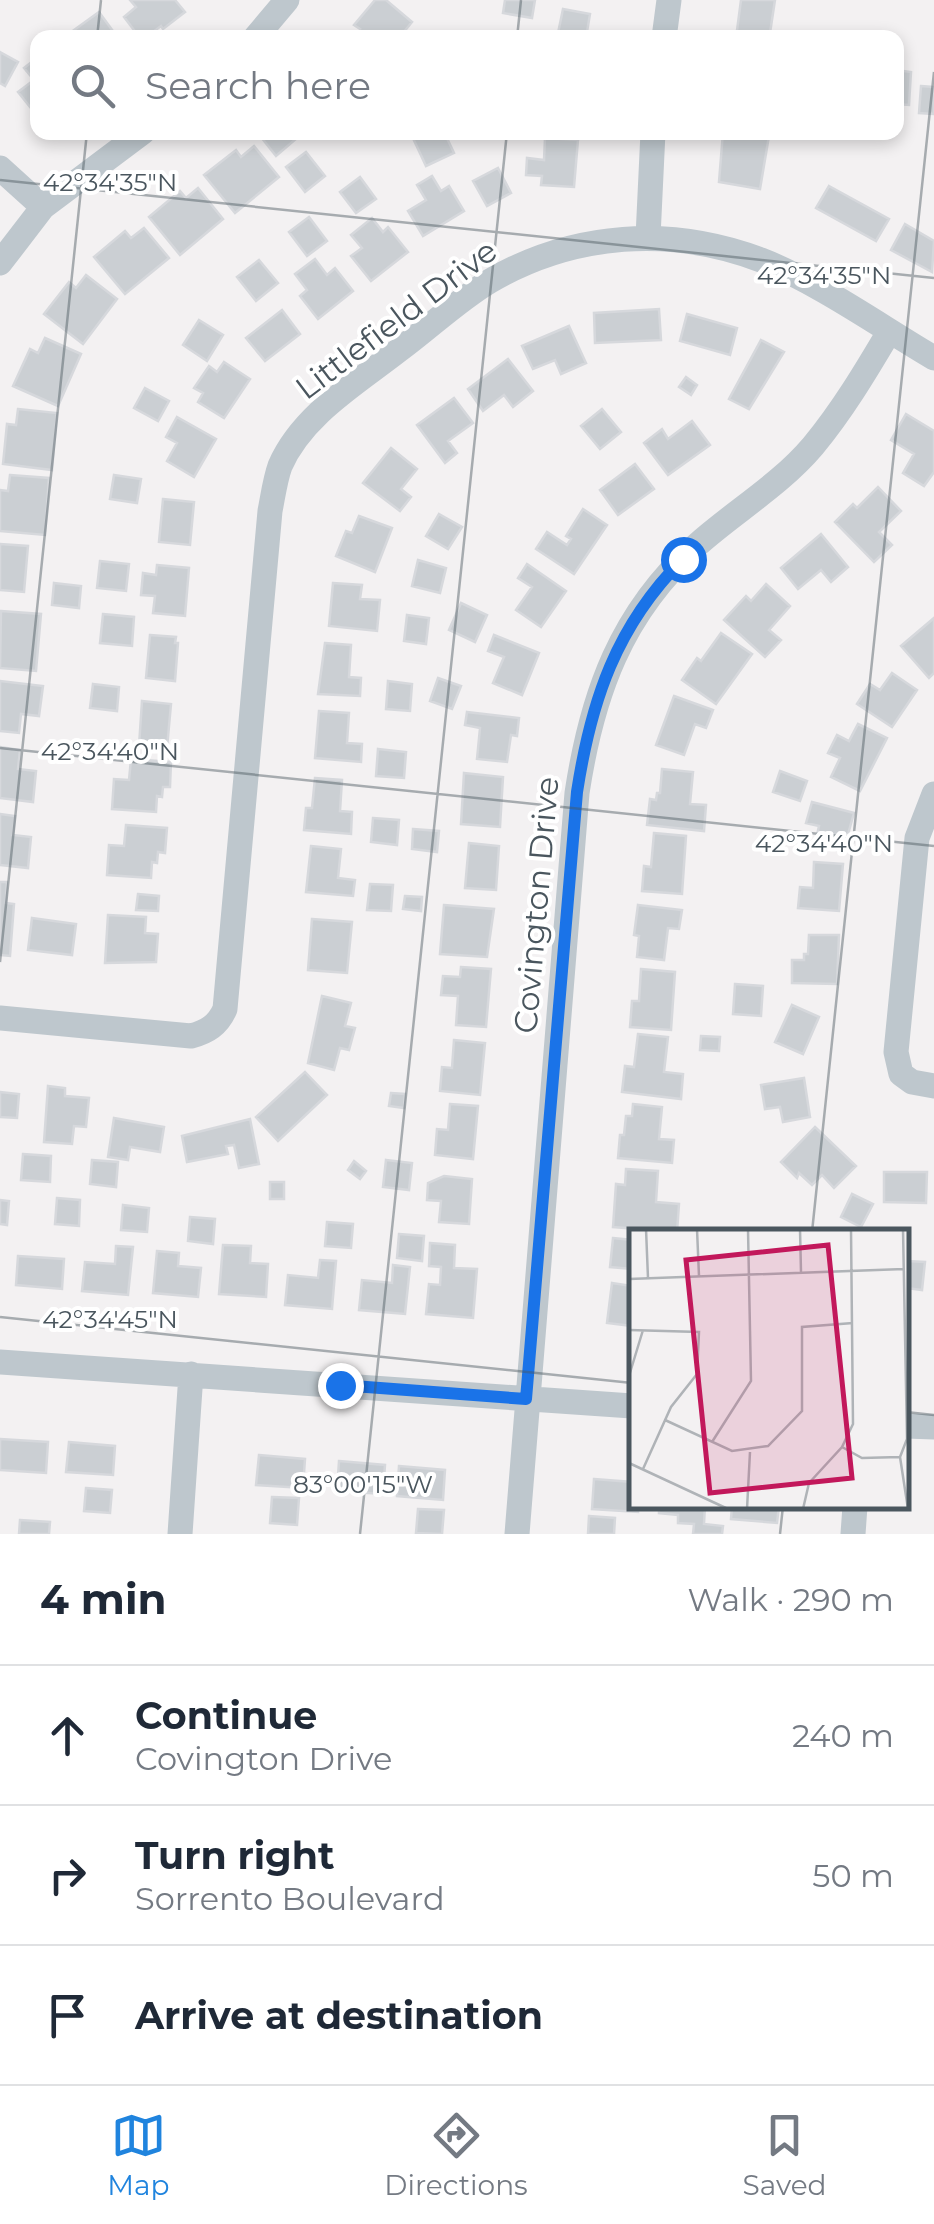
<!DOCTYPE html>
<html lang="en">
<head>
<meta charset="utf-8">
<style>
	body { margin:0; font-family:Montserrat,sans-serif; background:#f2f2f3; color:#1f2937 }
	.stop { position:absolute; width:30px; height:30px; margin:-22px; border:8px solid #1a73e8; border-radius:50%; background:#fff }
	.stop.end { background:#1a73e8; border-color:#fff; box-shadow:0 2px 10px #0008 }
	.list { margin:0; padding:0; list-style:none }
	h2 { display:flex; justify-content:space-between; align-items:center; height:130px; margin:0; padding:0 40px; font-size:42px }
	h2 small { font-size:32px; font-weight:400; color:#747a83 }
	.list li { display:grid; grid-template-columns:65px 1fr auto; gap:30px; align-items:center; box-sizing:border-box; height:140px; padding:0 40px; border-top:2px solid #e0e1e3 }
	.list b { display:block; font-size:38px; white-space:nowrap }
	.list p { margin:0; font-size:32px; white-space:nowrap; color:#747a83 }
	.list em { font-size:32px; font-style:normal; color:#747a83 }
	.icon { flex:none; width:55px; height:55px; fill:none; stroke:currentColor; stroke-width:2; stroke-linecap:round; stroke-linejoin:round }
	.map { position:relative; flex:none; width:934px; height:1534px; overflow:hidden }
	.search { position:absolute; background:#fff; box-shadow:0 5px 15px #0003; left:30px; right:30px; top:30px; height:110px; display:flex; align-items:center; gap:25px; box-sizing:border-box; padding:0 35px; border-radius:20px; color:#747a83; font-size:38px }
	.sheet { height:550px; background:#fff }
	nav { display:flex; justify-content:space-around; align-items:center; box-sizing:border-box; height:140px; border-top:2px solid #e0e1e3; background:#fff; font-size:28px; color:#747a83 }
	nav a { display:grid; justify-items:center; gap:5px }
	nav .on { color:#2084de }
	.map>svg:first-child { display:block }
</style>
</head>
<body>
<div class="map">
<svg width="934" height="1534" viewBox="0 0 934 1534">
	<rect width="100%" height="100%" fill="#f3f1f2"/>
	<!-- building -->
	<path fill="#cbcfd3" stroke="#d6d8dc" stroke-width="2.5" d="M130,0h45l10,12 -22,17 -2,-3 -16,12h-5l-16,-21 12,-10z
		M375,0h11l26,22 -13,16h-47l8,-9 -6,-4z
		M505,0h30l-3,18 -29,-5z
		M741,0h34l-5,33 16,5h-50z
		M563,9l27,5 -4,24h-29z
		M99,12l19,26h-55z
		M0,52l18,10 -13,24 -5,-3z
		M38,57v60l-20,-25 16,-12 -10,-12z
		M896,70l15,2 -2,33 -13,-1z
		M921,86l13,1v27l-15,-1z
		M257,132h47l-28,24z
		M420,132h24l10,21 -28,13 -14,-30z
		M723,132l46,4 -9,53 -41,-7z
		M545,138l33,2 -4,47 -33,-2 1,-9 -16,-1 1,-17 17,2z
		M254,146l25,31 -44,36 -31,-38 32,-25 5,7z
		M306,152l19,24 -20,16 -19,-25z
		M498,168l13,25 -24,13 -14,-25z
		M432,176l9,15 8,-5 15,25 -41,25 -15,-25 18,-11 -9,-15z
		M360,177l16,22 -20,14 -16,-21z
		M829,186l60,33 -13,22 -60,-33z
		M198,188l25,31 -43,36 -31,-38 31,-26 6,7z
		M309,217l18,24 -20,15 -18,-24z
		M372,218l11,14 5,-5 20,25 -37,29 -20,-25 11,-8 -11,-13z
		M905,224l29,17 -2,31 -41,-22z
		M144,228l25,30 -44,36 -31,-37 31,-26 6,7z
		M315,259l12,16 8,-7 18,23 -35,28 -18,-23 7,-6 -12,-16z
		M259,260l19,23 -22,18 -19,-24z
		M86,275l31,24 -34,45 -39,-30 25,-32 7,6z
		M659,309l2,31 -66,3 -1,-30z
		M282,310l18,24 -35,27 -19,-23z
		M687,314l50,14 -7,27 -50,-14z
		M199,320l24,15 -16,26 -24,-16z
		M569,326l17,37 -25,11 -6,-14 -22,9 -11,-23z
		M45,338l36,16 -23,52 -45,-20 17,-37 8,4z
		M761,340l23,12 -35,57 -20,-10z
		M508,359l25,32 -20,16 -9,-12 -21,16 -15,-22z
		M224,362l26,17 -26,39 -26,-16 5,-9 -9,-5 15,-22 8,6z
		M686,377l11,8 -6,10 -12,-8z
		M145,388l24,13 -11,20 -24,-13z
		M454,398l19,25 -25,18 9,12 -12,10 -28,-38z
		M18,409l39,4 -5,57 -49,-6 4,-40 9,1z
		M602,409l19,23 -21,17 -19,-23z
		M906,414l28,17v41l-10,14 -21,-13 11,-19 -23,-14z
		M177,417l39,22 -22,38 -27,-16 10,-18 -11,-6z
		M692,421l18,24 -42,30 -24,-32 18,-14 6,10z
		M391,448l26,21 -16,20 10,8 -11,14 -37,-28z
		M635,464l19,25 -36,26 -18,-25z
		M10,475l39,3 -4,57 -45,-4v-41l8,1z
		M114,475l27,4 -4,24 -27,-4z
		M878,487l23,24 -22,21 13,13 -18,17 -39,-40 18,-18 4,4z
		M163,499l31,3 -4,43 -31,-3z
		M583,509l24,16 -33,49 -38,-25 11,-17 20,13 4,-6 -5,-3z
		M439,514l23,13 -14,22 -22,-13z
		M359,516l33,12 -17,44 -39,-16 10,-25 6,2z
		M821,534l27,33 -17,15 -10,-12 -23,19 -17,-21z
		M0,544l28,2 -4,46 -24,-2z
		M418,560l28,8 -6,25 -28,-7z
		M100,561l29,3 -3,27 -29,-3z
		M527,564l39,27 -25,36 -25,-17 16,-23 -14,-9z
		M157,565l32,3 -4,48 -32,-3 2,-17 -14,-1 2,-22 13,2z
		M54,583l27,3 -2,22 -27,-3z
		M333,583l29,2 -2,14 20,1 -3,31 -48,-5z
		M766,584l24,22 -21,24 12,10 -16,17 -41,-37 22,-24 5,5z
		M461,603l26,12 -12,27 -26,-12z
		M1,611l40,3 -5,57 -36,-3z
		M103,614l31,3 -2,29 -32,-3z
		M407,615l22,3 -3,26 -22,-3z
		M934,618v55l-5,5 -28,-32z
		M721,633l31,21 -36,50 -34,-24 15,-22 4,3z
		M150,635l26,2 -1,6h3l-3,38 -29,-3z
		M494,635l45,18 -17,42 -29,-12 11,-26 -16,-6z
		M325,643l26,2 -2,32 12,1 -1,18 -42,-2z
		M892,673l25,17 -25,37 -35,-23 13,-20 10,6z
		M438,678l23,8 -9,23 -22,-8z
		M0,681l43,5 -4,30 -18,-2 -2,19 -19,-2z
		M388,681l24,3 -2,27 -24,-2z
		M93,684l26,3 -2,24 -27,-3z
		M674,696l39,14 -7,18 -11,-4 -11,31 -28,-10z
		M142,701l29,3 -4,44 -28,-2z
		M319,711l30,2 -2,30 15,1 -1,18 -46,-4z
		M467,712l52,6 -2,18 -6,-1 -4,27 -30,-3 3,-31 -15,-3z
		M858,724l29,14 -27,53 -29,-14 9,-19 -12,-5 9,-18 12,6z
		M0,747l20,3 -2,19 18,2 -3,31 -33,-4z
		M378,749l28,3 -2,26 -28,-2z
		M131,759l40,3 -1,25h-7l-1,10 -5,-1 -1,16 -44,-3 2,-30 15,1z
		M662,769l31,3 -3,32 16,1 -2,26 -57,-6 3,-26 6,1 1,-7h3z
		M780,771l27,10 -7,20 -27,-9z
		M464,773l39,4 -3,50 -39,-3z
		M315,778l27,2 -2,31 12,1 -1,22 -47,-4 2,-22h6z
		M812,802l42,11 -11,39 -28,-8 4,-18 -13,-3z
		M0,814l15,2 -2,19 18,2 -3,31 -28,-3z
		M373,818l26,2 -2,25 -26,-3z
		M126,825l41,3 -2,25 -7,-1 -1,11 -5,-1 -1,16 -44,-3 2,-30 15,1z
		M413,829l26,2 -2,21 -25,-3z
		M654,833l32,3 -4,58 -40,-3 2,-25 7,1z
		M469,843l30,3 -3,44 -31,-2z
		M311,846l30,3 -3,29 17,2 -2,16 -47,-4z
		M814,862l29,2 -4,47 -41,-3 2,-21 13,1z
		M0,882h7l-1,21 8,1 -4,52 -10,-1z
		M370,884l23,1 -2,26 -24,-1z
		M138,894l21,2 -1,15 -22,-1z
		M405,896l17,1 -1,14 -18,-2z
		M444,905l50,4 -7,48 -47,-3z
		M638,905l44,5 -3,19 -11,-1 -4,32 -27,-3 2,-21 -5,-1z
		M108,915l38,2 -1,16 13,1 -2,28 -51,1z
		M32,918l44,6 -4,31 -44,-5z
		M312,919l40,3 -5,51 -39,-3z
		M809,935h30l-2,49 -45,-1v-23h12v-6h4z
		M461,967l30,2 -5,58 -30,-2 2,-29 -17,-1 2,-19 17,1z
		M641,969l34,3 -4,58 -41,-3 2,-26h7z
		M735,984l28,2 -2,30 -28,-2z
		M322,996l29,7 -6,23 10,2 -6,22 -9,-2 -6,22 -26,-7z
		M792,1005l27,12 -16,37 -28,-12z
		M638,1034l30,3 -4,35 19,2 -2,25 -59,-7 3,-26 9,1z
		M701,1036l19,1 -1,14 -19,-1z
		M454,1040l31,3 -5,52 -40,-4 2,-24 10,1z
		M305,1072l22,23 -49,46 -22,-24z
		M804,1078l6,39 -27,5 -3,-15 -15,2 -4,-24z
		M48,1086l17,2v8l24,2 -3,29 -12,-1 -2,18 -28,-2z
		M0,1092l19,2 -2,24 -17,-1z
		M391,1093l14,1 -1,14 -15,-2z
		M450,1104l28,2 -5,53 -38,-4 2,-26 11,1z
		M633,1104l29,3 -3,32 15,1 -2,23 -54,-5 2,-23h4l2,-19h6z
		M114,1118l50,9 -4,25 -30,-5 -2,13 -20,-3z
		M250,1119l9,45 -20,4 -5,-23 -8,1 2,8 -41,8 -5,-26z
		M815,1127l41,39 -22,22 -12,-13 -10,10 -13,-12 -2,5 -16,-16z
		M23,1154l28,2 -1,26 -29,-2z
		M92,1160l26,2 -2,25 -26,-3z
		M386,1160l26,3 -3,27 -26,-3z
		M354,1161l12,10 -6,8 -12,-9z
		M626,1169l32,2 -2,31 23,2 -2,28 -64,-5 3,-43 9,1z
		M884,1172h43l-1,31 -42,-1z
		M444,1176l28,3 -3,45 -30,-2 2,-21 -14,-1 1,-17z
		M270,1182h14v17h-14z
		M852,1194l21,10 -12,23 -20,-10z
		M57,1198l23,2 -1,26 -24,-2z
		M0,1200l9,1 -2,24 -7,-1z
		M123,1205l26,3 -2,24 -26,-2z
		M190,1217l25,2 -2,25 -25,-3z
		M327,1222l26,2 -2,24 -26,-2z
		M399,1234l25,2 -2,25 -25,-3z
		M613,1238l19,2v29l-22,-2z
		M430,1243l25,2 -1,23 23,1 -4,49 -47,-4 3,-30 11,1 1,-18 -12,-1z
		M223,1245l28,1 -1,17 18,1 -2,33 -47,-3z
		M116,1246l17,1 -5,48 -46,-4 3,-29 30,2z
		M157,1251l22,2 -1,13 23,2 -3,29 -45,-4z
		M18,1256l46,3 -2,30 -46,-4z
		M320,1260l16,1 -4,48 -47,-4 3,-30 30,3z
		M906,1261l19,1 -3,28 -16,-2z
		M393,1265l17,2 -5,47 -46,-4 3,-30 30,3z
		M612,1283l20,3v40l-25,-3z
		M0,1439l48,3 -2,31 -46,-3z
		M69,1442l46,4 -2,29 -47,-3z
		M259,1455l46,4 -2,29 -47,-3z
		M339,1461l46,4 -2,29 -46,-3z
		M399,1466l46,4 -2,30 -46,-4z
		M594,1479l38,3v24h6v6l-46,-3z
		M86,1488l26,2 -2,23 -26,-2z
		M272,1497l27,1 -2,27 -27,-2z
		M659,1506h46l-1,18 19,2 -1,8h-29l1,-10 -16,-1v-8l-19,-2z
		M732,1506h47l-2,17 -46,-4z
		M418,1509l26,1 -2,24 -26,-1z
		M589,1516l26,2 -1,16h-26z
		M20,1520l30,2 -1,12h-30z"/>
	<g fill="none" stroke-linecap="round" stroke-linejoin="round">
		<!-- street -->
		<path stroke="#bec7cd" stroke-width="25" d="M255,38l32,-38
			M664,38l5,-38
			M0,168l43,39
			M648,237l5,-105
			M0,263l43,-56 100,-75
			M934,794l-17,44 -21,214 5,22 11,8 22,4
			M0,1018l191,18c16,-4 27,-11 34,-27l45,-498c3,-15 5,-31 10,-45 22,-51 77,-83 119,-116 30,-22 59,-50 91,-69 84,-49 181,-55 271,-21 57,22 120,67 173,98
			M0,1362l632,44
			M906,1426l28,1
			M180,1534l11,-160
			M517,1534l60,-741c15,-99 44,-180 120,-248 38,-34 83,-60 116,-99 29,-35 53,-75 76,-114
			M853,1534l2,-28"/>
	</g>
	<g fill="none" stroke-linecap="round" stroke-linejoin="round">
		<!-- route -->
		<path stroke="#1a73e8" stroke-width="12" d="M340,1385l186,14 51,-607c14,-91 39,-166 106,-233"/>
	</g>
	<!-- ticks -->
	<path fill="none" stroke="#4a565e" stroke-width="2.5" stroke-opacity="0.45" d="M97,38l4,-38M517,38l4,-38M0,180l934,98M0,748l934,98M0,962l87,-830M812,1232l122,-1160M0,1317l632,66M906,1412l28,3M360,1534l147,-1402M780,1534l3,-28"/>
	<g text-anchor="middle" dominant-baseline="central" stroke-width="8" stroke-linejoin="round" paint-order="stroke">
		<!-- street labels -->
		<g font-size="32" fill="#4a565e" stroke="#fff">
			<text transform="translate(396 319) rotate(-37)">Littlefield Drive</text>
			<text transform="translate(536 905) rotate(-85)">Covington Drive</text>
		</g>
	</g>
	<!-- overview -->
	<g transform="translate(629 1229)">
		<rect width="280" height="280" fill="#f3f1f2"/>
		<path fill="none" stroke="#afb3b7" stroke-width="2.5" d="M17,0l2,49M68,0l2,47M171,0l1,43M0,50l275,-10M0,101l70,2 -2,42 -26,33 -28,62M0,147l14,-46M36,191l67,31 36,-5 34,-35v-84l51,-4M83,213l39,-61 -3,-152M213,218l20,11 38,-1M271,228l7,-18 -4,-210M271,228l8,52M0,234l99,46M118,280l3,-57M174,280l6,-26 33,-36 11,-23 -2,-195"/>
		<path fill="#c2185b" fill-opacity="0.15" stroke="#c2185b" stroke-width="5" d="M199,16l24,233 -142,15 -24,-233z"/>
		<rect width="280" height="280" fill="none" stroke="#4a565e" stroke-width="5"/>
	</g>
	<g font-size="25" text-anchor="middle" fill="#4a565e" stroke="#fff" stroke-width="8" stroke-linejoin="round" paint-order="stroke">
		<text x="110" y="191">42°34'35"N</text>
		<text x="824" y="284">42°34'35"N</text>
		<text x="110" y="760">42°34'40"N</text>
		<text x="824" y="852">42°34'40"N</text>
		<text x="110" y="1328">42°34'45"N</text>
		<text x="363" y="1493">83°00'15"W</text>
	</g>
</svg>
<div class="stop" style="left:683px;top:559px"></div>
<div class="stop end" style="left:340px;top:1385px"></div>
<div class="search"><svg class="icon" aria-label="search" viewBox="0 0 24 24"><circle cx="10" cy="10" r="6"/><path d="M15 15l6 6"/></svg>Search here</div>
</div>
<section class="sheet">
<h2>4 min<small>Walk · 290 m</small></h2>
<ul class="list">
<li><svg class="icon" aria-label="ahead" viewBox="0 0 24 24"><path d="M12 20V5M6 11l6-6 6 6"/></svg><div><b>Continue</b><p>Covington Drive</p></div><em>240 m</em></li>
<li><svg class="icon" aria-label="right" viewBox="0 0 24 24"><path d="M7 20v-9h11M14 6l5 5-5 5"/></svg><div><b>Turn right</b><p>Sorrento Boulevard</p></div><em>50 m</em></li>
<li><svg class="icon" aria-label="arrive" viewBox="0 0 24 24"><path d="M6 21V4h12l-3 4 3 4H6"/></svg><div><b>Arrive at destination</b></div></li>
</ul>
</section>
<nav>
<a class="on"><svg class="icon" aria-label="map" viewBox="0 0 24 24"><path d="M3 6l6-2 6 2 6-2v14l-6 2-6-2-6 2zM9 4v14M15 6v14"/></svg>Map</a>
<a><svg class="icon" aria-label="directions" viewBox="0 0 24 24"><path d="M12 3l9 9-9 9-9-9zM9 14v-3h6M13 9l2 2-2 2"/></svg>Directions</a>
<a><svg class="icon" aria-label="saved" viewBox="0 0 24 24"><path d="M7 4h10v16l-5-4-5 4z"/></svg>Saved</a>
</nav>
</body>
</html>
